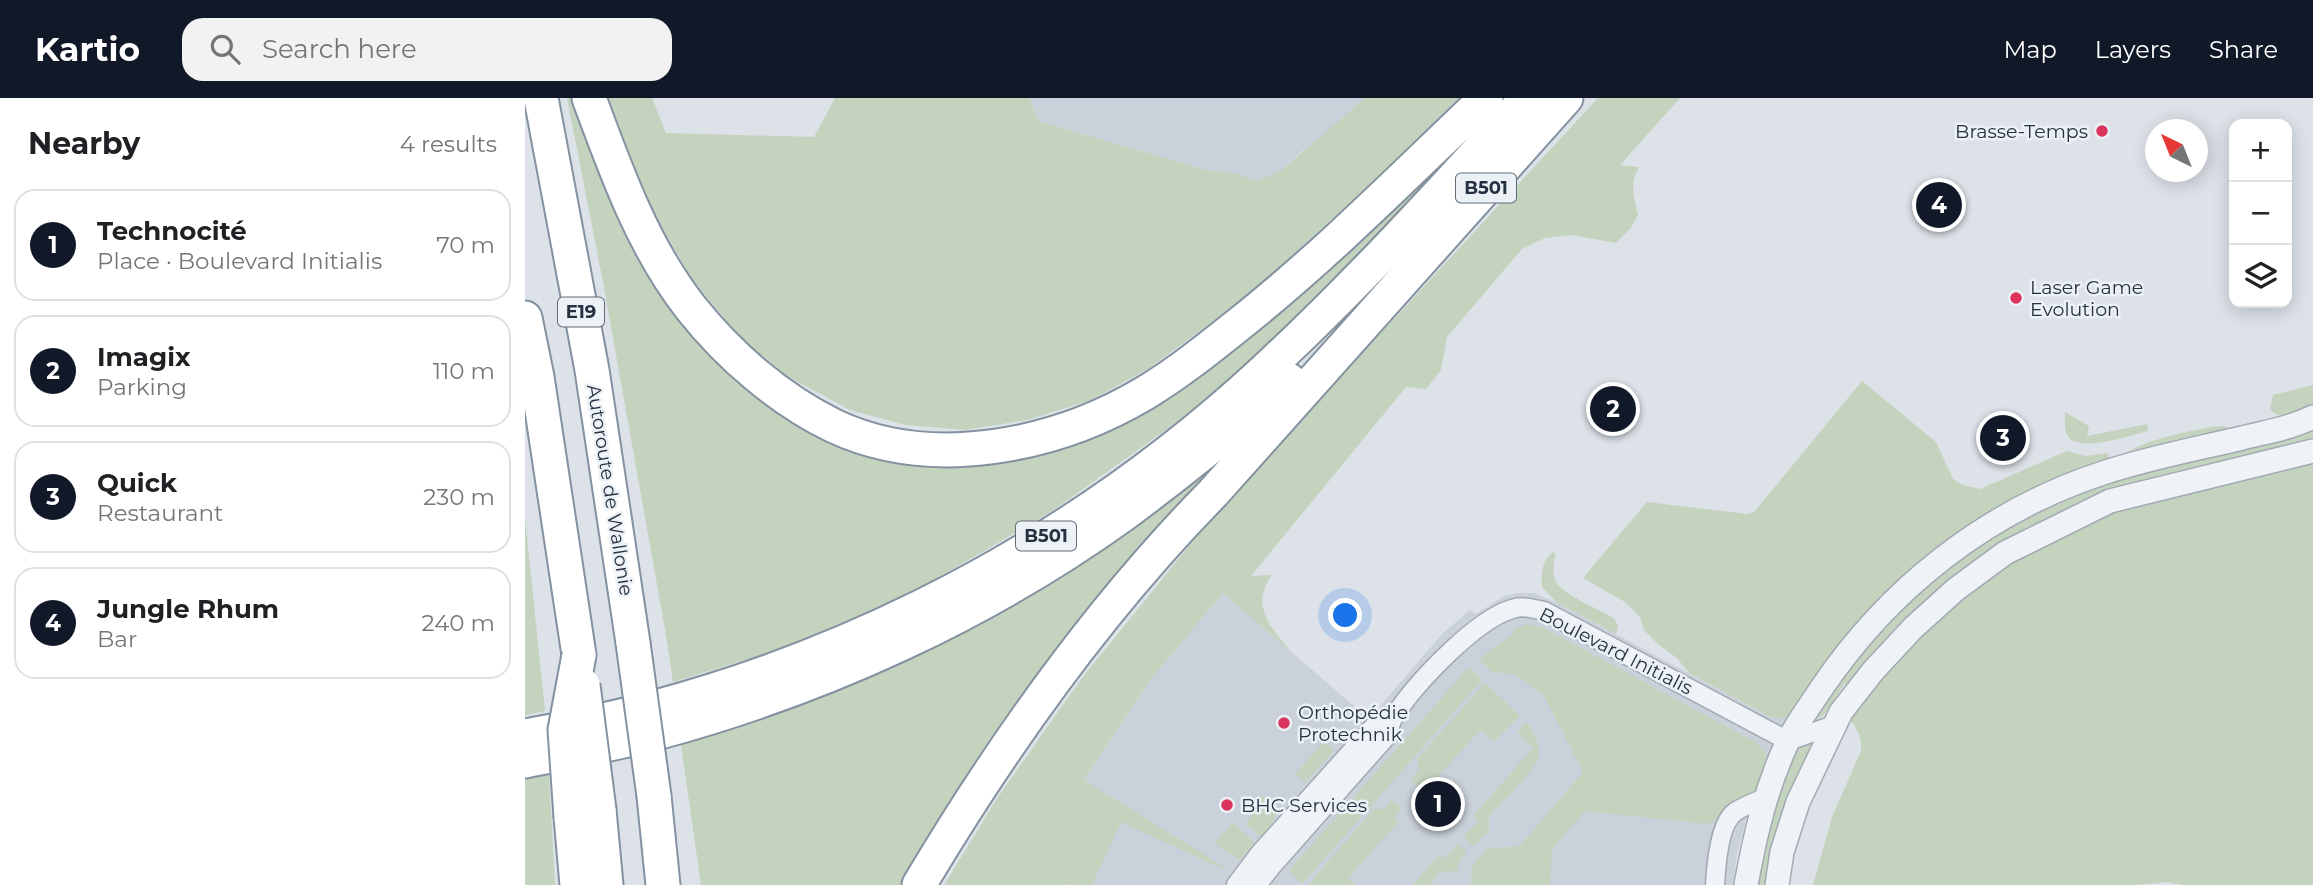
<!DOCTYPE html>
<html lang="en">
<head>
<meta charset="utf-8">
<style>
	body { margin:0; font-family:Montserrat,sans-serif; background:#f2f2f2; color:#202124 }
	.controls { position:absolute; right:21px; top:21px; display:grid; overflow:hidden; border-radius:14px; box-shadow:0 4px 18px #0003 }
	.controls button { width:63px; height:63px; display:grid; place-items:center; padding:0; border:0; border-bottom:2px solid #e0e0e0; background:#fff; color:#202124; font:35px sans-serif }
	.compass { position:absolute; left:1620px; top:21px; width:63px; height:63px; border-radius:50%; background:#fff; box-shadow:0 4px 18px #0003; rotate:317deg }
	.you { position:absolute; left:821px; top:518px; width:24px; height:24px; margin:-18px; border:5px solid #fff; border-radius:50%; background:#1a73e8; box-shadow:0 0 0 10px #1a73e833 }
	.badge { display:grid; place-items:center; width:46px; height:46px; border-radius:50%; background:#111827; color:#fff; font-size:23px; font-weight:700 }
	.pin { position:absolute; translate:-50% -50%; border:4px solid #fff; box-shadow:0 2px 7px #0006 }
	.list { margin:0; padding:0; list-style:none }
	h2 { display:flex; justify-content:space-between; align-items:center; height:91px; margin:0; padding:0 28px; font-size:30px }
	h2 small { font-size:23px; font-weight:400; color:#757577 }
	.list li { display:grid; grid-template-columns:46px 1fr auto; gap:21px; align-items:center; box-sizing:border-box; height:112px; margin:0 14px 14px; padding:0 14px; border:2px solid #e0e0e0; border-radius:21px }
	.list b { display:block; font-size:26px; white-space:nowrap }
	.list p { margin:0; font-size:23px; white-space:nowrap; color:#757577 }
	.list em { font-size:23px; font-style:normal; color:#757577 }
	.icon { flex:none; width:38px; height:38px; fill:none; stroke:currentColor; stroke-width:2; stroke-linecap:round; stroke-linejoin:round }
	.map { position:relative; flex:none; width:1788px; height:787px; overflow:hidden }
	header { display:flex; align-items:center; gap:42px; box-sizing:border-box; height:98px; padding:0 35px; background:#111827; color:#fff }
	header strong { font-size:33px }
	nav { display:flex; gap:38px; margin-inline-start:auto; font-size:24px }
	.search { width:490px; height:63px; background:#f2f2f2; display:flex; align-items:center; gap:18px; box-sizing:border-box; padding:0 24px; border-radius:21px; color:#757577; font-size:26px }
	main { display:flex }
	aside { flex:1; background:#fff }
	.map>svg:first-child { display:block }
</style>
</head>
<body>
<header>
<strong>Kartio</strong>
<div class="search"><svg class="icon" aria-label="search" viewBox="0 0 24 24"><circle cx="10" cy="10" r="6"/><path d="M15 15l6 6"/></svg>Search here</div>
<nav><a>Map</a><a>Layers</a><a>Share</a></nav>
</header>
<main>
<aside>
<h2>Nearby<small>4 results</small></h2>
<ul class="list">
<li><span class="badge">1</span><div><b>Technocité</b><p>Place · Boulevard Initialis</p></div><em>70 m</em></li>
<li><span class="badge">2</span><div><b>Imagix</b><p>Parking</p></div><em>110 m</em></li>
<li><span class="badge">3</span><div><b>Quick</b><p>Restaurant</p></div><em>230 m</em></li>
<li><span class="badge">4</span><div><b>Jungle Rhum</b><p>Bar</p></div><em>240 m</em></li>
</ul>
</aside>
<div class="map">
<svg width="1788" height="787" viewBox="0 0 1788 787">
	<rect width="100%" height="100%" fill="#dce2e8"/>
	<!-- built -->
	<path fill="#cad1da" d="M505,0h406l-134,53 -20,19 -24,11 -28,-9 -20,-1 -172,-50z
		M698,495l146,126 73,-85 28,-24 6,4 28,-18 13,-3h17l22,9 216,116 23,-4 -48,103 -10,36 -4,32h-699l50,-105 67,-101z"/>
	<!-- green -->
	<path fill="#c4d3bd" d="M42,0h14l66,161 177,173 256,6 422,-340h4l-88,96 -174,174 -74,59 -118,84 -123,72 -81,39 -55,23 -120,37 -7,-47 -63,-353z
		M82,0h45l14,35 148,4 21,-39h195l8,23 172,50 20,1 28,9 24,-11 83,-72h99l-214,196 -102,75 -57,31 -64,20 -62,10 -59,-5 -56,-15 -63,-34 -48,-40 -47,-57 -26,-45 -26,-47 -20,-48z
		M1073,0h82l-60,67 19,2c-10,16 -5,31 -1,48l-7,13 -15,15 -44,-8 -27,3 -23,11 -75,88 -6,33 -15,19 -20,-2 -155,189 21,-1c-23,31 0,54 20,78l-69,-60 -72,86 -67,101 140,87 -1,2 -102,-47 -29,63h-18l-5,-2 -1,2h-124l54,-88 84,-119 141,-174z
		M1337,283l74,61 17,37 10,6 17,4 87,-38 18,5 23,-3 1,5 -4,4 -114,56 -196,196 -11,4h-12l-83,-45 -12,-15 -18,-13 -15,-15 -4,-13 -15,-15 -42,-24 64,-76 100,12 7,-2z
		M1788,287v23l-25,11 -16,-7 -2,-4 3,-13z
		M1540,314l24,14 -2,10 60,-12 1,7c-16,4 -71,23 -81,4 -3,-6 -2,-17 -2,-23z
		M1788,326v21l-246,68 -203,160 -20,12 -20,30 -14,9 46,-74 96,-93 134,-73z
		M1698,328l11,4 -111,26c14,-15 79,-29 100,-30z
		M1788,359v428h-132l-13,-3 -31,3h-324l19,-68 29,-66c1,-15 -4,-22 -12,-33l30,-43 79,-80 122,-75z
		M683,374l2,2 -305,411h-204l-20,-140 162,-57 147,-70 115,-73z
		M0,420l20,193 -20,4z
		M1028,454l3,2c-3,8 -4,20 0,28 8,13 44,28 58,36l4,8 -2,8 -60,-32 -14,-15c-1,-13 0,-27 11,-35z
		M1002,526l17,4 213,115 11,14 -4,21 -5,14 -51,32 -123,-13 -33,38 -2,36h-79l1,-19 15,-17 33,-3 63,-74 -39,-76 -29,-22 -23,-2 -13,-13 35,-26v-4z
		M944,569l13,13 -180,204 -13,-13 3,-4z
		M960,585l35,33 -26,25 -14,-11 -46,51 -5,-4 -9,11 -9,-8 8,-11 -2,-10z
		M1002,624c6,9 13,21 12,32 -2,17 -38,48 -50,62v17l-4,1 -12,13 -9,-10 14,-16 -5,-5 60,-68 -16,-16z
		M1291,643l-47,144h-12l-1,-33 35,-102z
		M799,644l10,8 -29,33 -10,-9z
		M24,677l6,110h-30v-106z
		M738,697c20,17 12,24 -2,42l-15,-13z
		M867,702l10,8 -8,9 5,4 -51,57 8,7h-48l66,-76h10z
		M708,725l22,20 -15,17 -26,-17z
		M933,746l9,8 -9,12 -1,7 -17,1 -10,13h-18l27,-30 5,4z"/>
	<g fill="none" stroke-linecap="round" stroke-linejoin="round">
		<defs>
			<path id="minor" d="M711,787l24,-32 116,-129 17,-7
				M732,787l15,-19 115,-130c2,-7 4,-15 8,-21 21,-32 80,-95 117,-106 11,-4 21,0 32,2l244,130 46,-16
				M1190,787c1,-18 4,-62 20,-73 9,-6 20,-10 30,-14"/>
			<path id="tertiary" d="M1221,787c9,-50 20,-97 41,-142 9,-19 23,-37 34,-54 68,-101 166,-178 282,-216 45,-15 93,-24 139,-35 24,-6 49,-10 71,-21
				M1252,787l5,-33 16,-50 43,-90 32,-41 40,-43 42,-38 50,-37 105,-52 203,-50"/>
			<path id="motorway" d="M16,0l51,272 41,273
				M64,0c27,73 54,149 102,210 38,48 88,91 143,118 98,46 222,20 311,-33 33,-20 63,-44 93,-68 87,-69 167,-150 248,-227
				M0,220l12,59 42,278
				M0,638c276,-48 534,-175 740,-366 92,-85 177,-179 262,-272
				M0,663c45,-9 91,-17 135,-29 165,-45 325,-118 464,-218 57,-42 112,-87 165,-134
				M129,698l9,89
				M74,712l7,75
				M46,719l6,68
				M394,787c84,-141 179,-275 294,-392l353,-395"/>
		</defs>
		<!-- minor casing -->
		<use href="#minor" stroke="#a1a9b2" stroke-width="21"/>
		<!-- tertiary casing -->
		<use href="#tertiary" stroke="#a1a9b2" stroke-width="26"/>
		<!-- motorway casing -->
		<use href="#motorway" stroke="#8391a0" stroke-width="37"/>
		<!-- minor -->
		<use href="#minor" stroke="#eff2f6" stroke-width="18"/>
		<!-- tertiary -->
		<use href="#tertiary" stroke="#eff2f6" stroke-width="23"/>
		<!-- motorway -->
		<use href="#motorway" stroke="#fff" stroke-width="33"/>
		<defs>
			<path id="motorway-bridge" d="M108,545l21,153
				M58,587l16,125
				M46,719l-6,-87 14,-75"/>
		</defs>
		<!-- motorway-bridge casing -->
		<use href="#motorway-bridge" stroke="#8391a0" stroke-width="37" stroke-linecap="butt"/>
		<!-- motorway-bridge -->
		<use href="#motorway-bridge" stroke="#fff" stroke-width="33"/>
	</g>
	<!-- markers -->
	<g fill="#da345d" stroke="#ecf1f6" stroke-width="2.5">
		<circle cx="1577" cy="33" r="7"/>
		<circle cx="1491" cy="200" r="7"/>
		<circle cx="759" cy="625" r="7"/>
		<circle cx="702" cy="707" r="7"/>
	</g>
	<g text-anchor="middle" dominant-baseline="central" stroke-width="5" stroke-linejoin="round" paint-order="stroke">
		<!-- shield labels -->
		<g fill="#ecf1f6" stroke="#616b77" stroke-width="2">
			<rect x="931" y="75.5" width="60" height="29" rx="5"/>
			<rect x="33" y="199.5" width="46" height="29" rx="5"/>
			<rect x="491" y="423.5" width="60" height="29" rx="5"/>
		</g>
		<g font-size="18" font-weight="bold" fill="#253140">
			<text x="961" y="90">B501</text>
			<text x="56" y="214">E19</text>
			<text x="521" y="438">B501</text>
		</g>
		<!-- poi labels -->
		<g font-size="19" fill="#253140" stroke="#ecf1f6" text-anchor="start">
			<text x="1563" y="33" text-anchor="end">Brasse-Temps</text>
			<text x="1505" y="189">Laser Game<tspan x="1505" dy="22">Evolution</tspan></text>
			<text x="773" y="614">Orthopédie<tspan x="773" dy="22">Protechnik</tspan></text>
			<text x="716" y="707">BHC Services</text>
		</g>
		<!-- street labels -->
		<g font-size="19" fill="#253140" stroke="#ecf1f6">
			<text transform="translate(85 392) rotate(81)">Autoroute de Wallonie</text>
			<text transform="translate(1091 553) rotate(27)">Boulevard Initialis</text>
		</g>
	</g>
</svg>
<div class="controls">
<button>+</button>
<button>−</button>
<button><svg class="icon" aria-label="layers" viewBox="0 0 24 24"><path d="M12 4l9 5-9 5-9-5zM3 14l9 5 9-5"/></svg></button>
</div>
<svg class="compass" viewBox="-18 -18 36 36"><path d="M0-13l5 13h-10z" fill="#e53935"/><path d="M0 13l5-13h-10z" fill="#757577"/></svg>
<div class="you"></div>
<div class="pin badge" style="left:913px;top:706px">1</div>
<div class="pin badge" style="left:1088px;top:311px">2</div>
<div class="pin badge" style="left:1478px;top:340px">3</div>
<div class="pin badge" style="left:1414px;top:107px">4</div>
</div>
</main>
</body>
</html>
